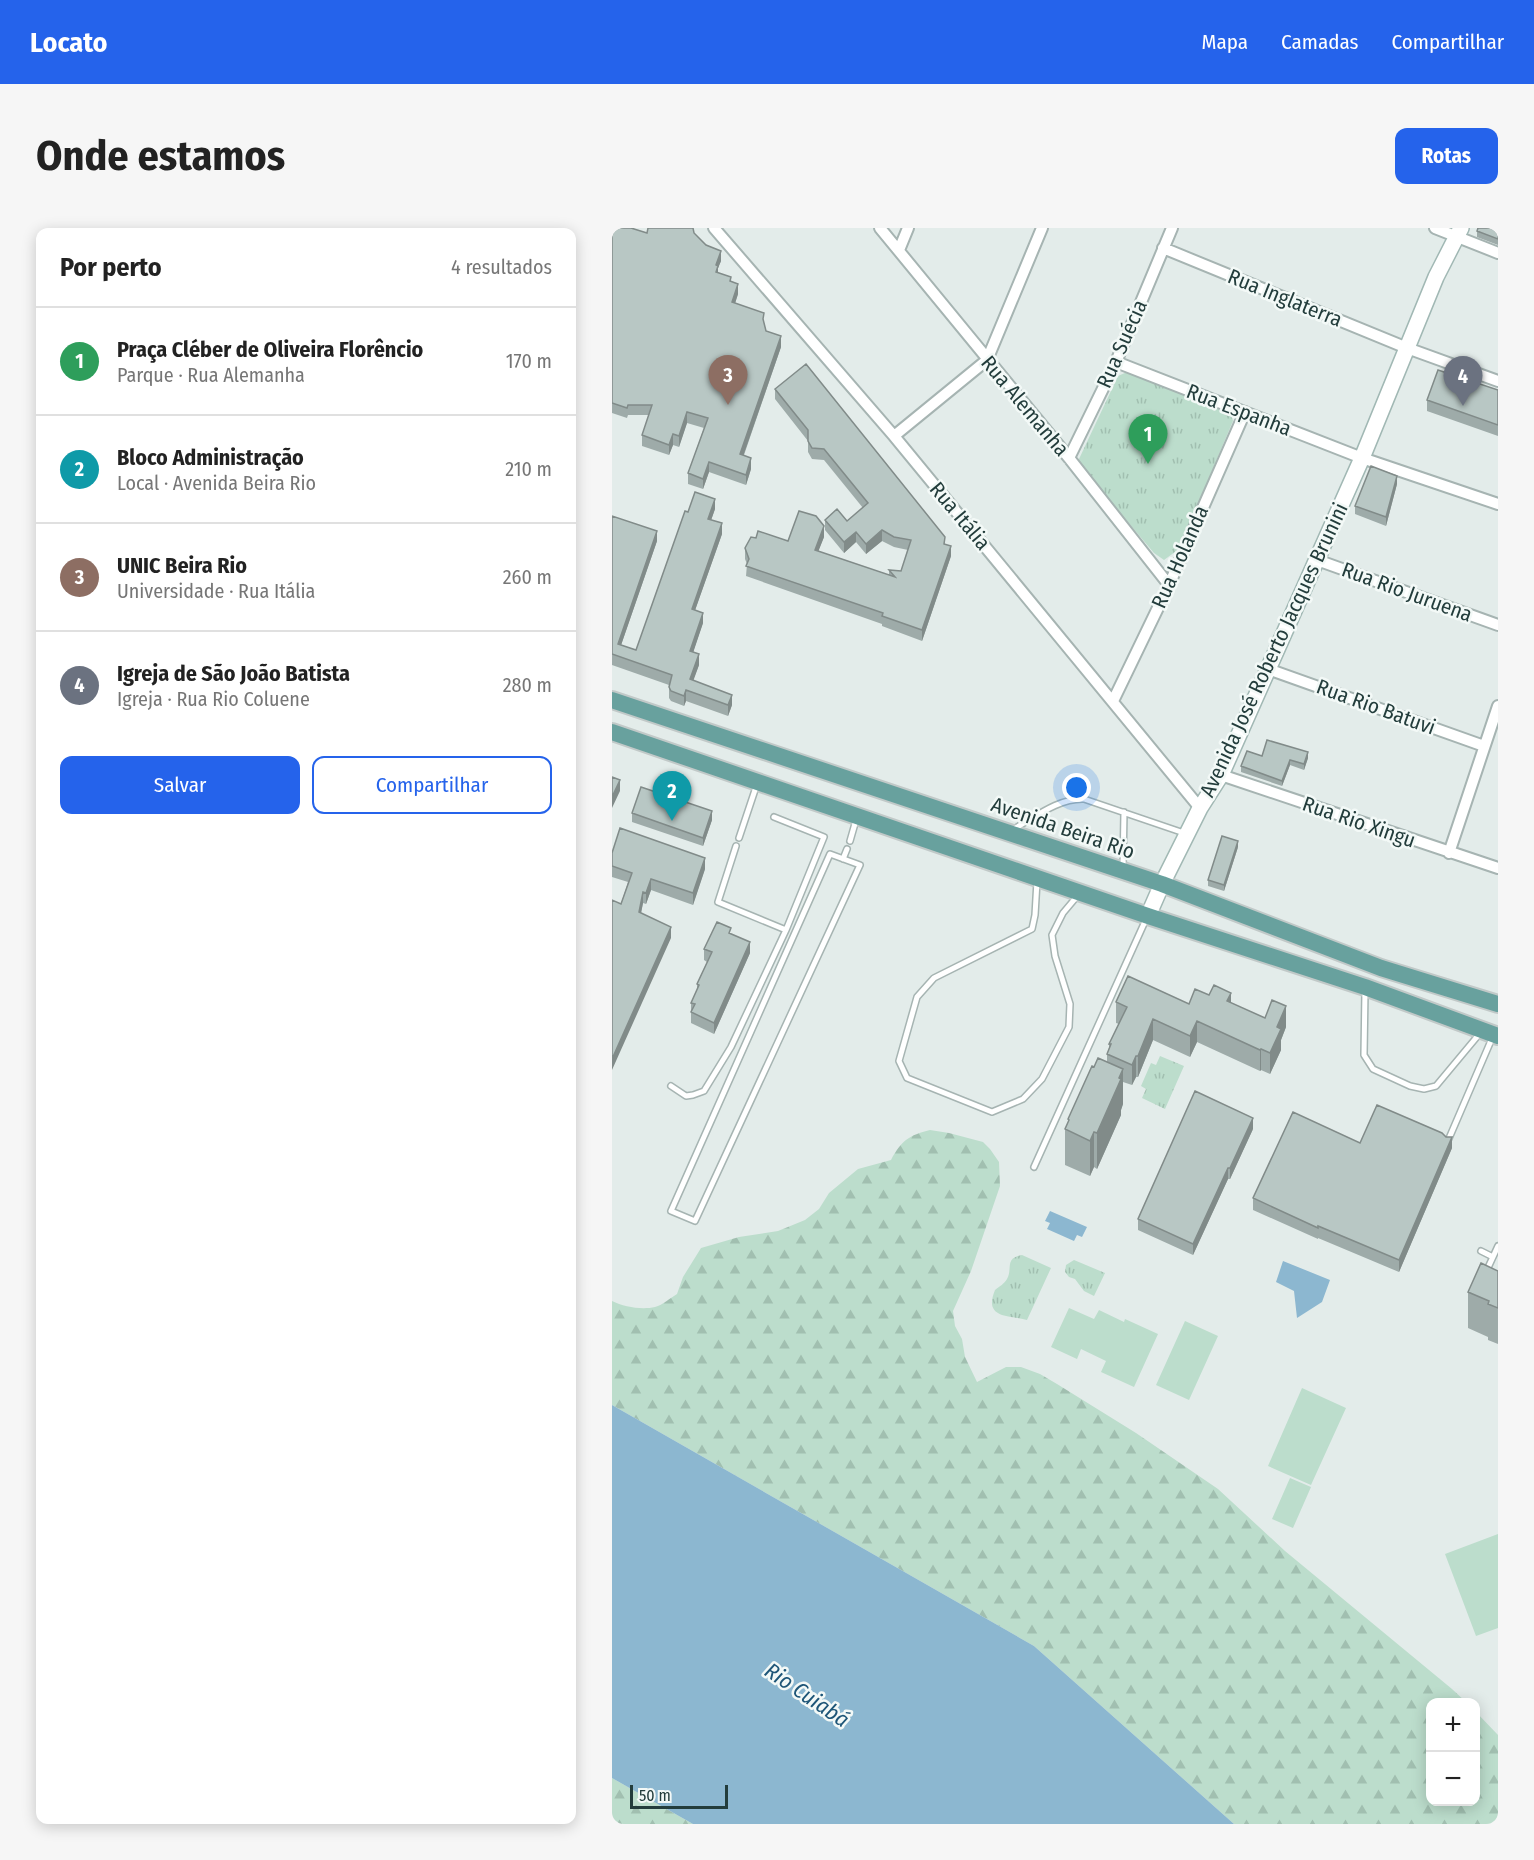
<!DOCTYPE html>
<html lang="pt">
<head>
<meta charset="utf-8">
<style>
	body { margin:0; font-family:"Fira Sans Condensed",sans-serif; background:#f6f6f6; color:#222 }
	.controls { position:absolute; right:18px; bottom:18px; display:grid; overflow:hidden; border-radius:12px; box-shadow:0 3px 15px #0003 }
	.controls button { width:54px; height:54px; display:grid; place-items:center; padding:0; border:0; border-bottom:2px solid #e0e0e0; background:#fff; color:#222; font:30px sans-serif }
	.scale { position:absolute; left:18px; bottom:15px; width:98px; box-sizing:border-box; padding-left:6px; border:3px solid #233d3c; border-top:0; font-size:16px; line-height:21px; white-space:nowrap; color:#233d3c; -webkit-text-stroke:4px #f3f9f7; paint-order:stroke }
	.you { position:absolute; left:465px; top:560px; width:21px; height:21px; margin:-15px; border:4px solid #fff; border-radius:50%; background:#1a73e8; box-shadow:0 0 0 9px #1a73e833 }
	.badge { display:grid; place-items:center; width:39px; height:39px; border-radius:50%; background:#2563eb; color:#fff; font-size:20px; font-weight:700 }
	.pin { position:absolute; translate:-50% -50px; filter:drop-shadow(0 2px 3px #0008) }
	.pin::after { content:''; position:absolute; top:32px; width:21px; height:18px; background:inherit; clip-path:polygon(0 0,100% 0,50% 100%) }
	.list { margin:0; padding:0; list-style:none }
	h2 { display:flex; justify-content:space-between; align-items:center; height:78px; margin:0; padding:0 24px; font-size:26px }
	h2 small { font-size:20px; font-weight:400; color:#767676 }
	.list li { display:grid; grid-template-columns:39px 1fr auto; gap:18px; align-items:center; box-sizing:border-box; height:108px; padding:0 24px; border-top:2px solid #e0e0e0 }
	.list b { display:block; font-size:22px; white-space:nowrap }
	.list p { margin:0; font-size:20px; white-space:nowrap; color:#767676 }
	.list em { font-size:20px; font-style:normal; color:#767676 }
	.actions { display:flex; gap:12px; padding:18px 24px }
	.actions a { flex:1; padding:14px 0; border:2px solid #2563eb; border-radius:12px; text-align:center; font-size:21px; color:#2563eb }
	.actions .main { background:#2563eb; color:#fff }
	.map { position:relative; flex:none; width:886px; height:1596px; overflow:hidden; border-radius:12px }
	header { display:flex; align-items:center; gap:36px; box-sizing:border-box; height:84px; padding:0 30px; background:#2563eb; color:#fff }
	header strong { font-size:28px }
	nav { display:flex; gap:33px; margin-inline-start:auto; font-size:21px }
	.intro { display:flex; align-items:center; justify-content:space-between; box-sizing:border-box; height:144px; padding:0 36px }
	h1 { margin:0; font-size:42px }
	.button { padding:15px 27px; border-radius:12px; background:#2563eb; color:#fff; font-size:21px; font-weight:700 }
	main { display:flex; gap:36px; padding:0 36px }
	aside { flex:1; background:#fff; border-radius:12px; box-shadow:0 3px 15px #0003 }
	.map>svg:first-child { display:block }
</style>
</head>
<body>
<header>
<strong>Locato</strong>
<nav><a>Mapa</a><a>Camadas</a><a>Compartilhar</a></nav>
</header>
<div class="intro"><h1>Onde estamos</h1><a class="button">Rotas</a></div>
<main>
<aside>
<h2>Por perto<small>4 resultados</small></h2>
<ul class="list">
<li><span class="badge" style="background:#2e9e5b">1</span><div><b>Praça Cléber de Oliveira Florêncio</b><p>Parque · Rua Alemanha</p></div><em>170 m</em></li>
<li><span class="badge" style="background:#0f9aa8">2</span><div><b>Bloco Administração</b><p>Local · Avenida Beira Rio</p></div><em>210 m</em></li>
<li><span class="badge" style="background:#8d6e63">3</span><div><b>UNIC Beira Rio</b><p>Universidade · Rua Itália</p></div><em>260 m</em></li>
<li><span class="badge" style="background:#6b7280">4</span><div><b>Igreja de São João Batista</b><p>Igreja · Rua Rio Coluene</p></div><em>280 m</em></li>
</ul>
<div class="actions"><a class="main">Salvar</a><a>Compartilhar</a></div>
</aside>
<div class="map">
<svg width="886" height="1596" viewBox="0 0 886 1596">
	<defs>
		<pattern id="forest-firs" width="22" height="20" patternUnits="userSpaceOnUse" patternTransform="scale(1.5)"><rect width="22" height="20" fill="#bcddcc"/><path d="M5 1l3.5 6h-7zM16 11l3.5 6h-7z" fill="#a1bfb0"/></pattern>
		<pattern id="park-tufts" width="24" height="20" patternUnits="userSpaceOnUse" patternTransform="scale(1.5)"><rect width="24" height="20" fill="#bcddcc"/><path d="M3 7l-1-3M5 7V3M7 7l1-3M15 17l-1-3M17 17v-4M19 17l1-3" fill="none" stroke="#a1bfb0"/></pattern>
	</defs>
	<rect width="100%" height="100%" fill="#e3ecea"/>
	<!-- forest -->
	<path fill="url(#forest-firs)" d="M318,902l19,3 34,9 7,7 9,13 1,24 -29,85 -18,40 2,15 7,13 3,18 12,25 29,-15h15l19,7 17,10 79,49 82,56 67,62 167,138 14,13h-36v100h46v-90l22,23v89h-264l-200,-178 -422,-241v-104c12,6 30,9 43,6 8,-2 15,-9 22,-13l6,-17 18,-29 38,-11 39,-6 27,-11 14,-11 10,-16 29,-24 33,-9c10,-19 18,-25 39,-30z
		M0,1550l81,46h-81z"/>
	<!-- park -->
	<path fill="url(#park-tufts)" d="M515,144l100,38 4,4 2,7 -54,128 -15,11 -10,-7 -72,-85 -3,-9 39,-83z
		M548,828l24,10 -19,43 -23,-11 4,-9 -5,-3 10,-23 5,2z
		M410,1027l29,13 -24,52c-18,-5 -44,-1 -32,-30 5,-4 9,-6 12,-11 6,-11 -3,-21 15,-24z
		M462,1032l31,13 -11,23 -10,-5 -9,-12 -6,-2 -4,-5 1,-7z"/>
	<!-- pitch -->
	<path fill="#bcddcc" d="M457,1080l25,11 5,-9 25,12 1,-3 33,15 -24,53 -33,-15 5,-11 -25,-12 -4,10 -26,-12z
		M573,1093l33,15 -29,64 -33,-15z
		M690,1160l44,20 -35,77 -43,-19z
		M678,1250l21,9 -18,41 -21,-9z
		M886,1306v94l-22,8 -31,-82z"/>
	<!-- water -->
	<path fill="#8cb7d0" d="M438,983l37,16 -5,10 -5,-2 -3,6 -27,-12 3,-6 -5,-2z
		M671,1033l47,19 -8,22 -25,16 -3,-27 -18,-9z
		M0,1177l422,241 200,178h-541l-81,-46z"/>
	<g fill="none" stroke-linecap="round" stroke-linejoin="round">
		<defs>
			<path id="service" d="M400,602c22,-12 46,-32 72,-31l100,34
				M127,610l18,-54
				M238,613l6,-21
				M124,618l-18,56 68,28
				M218,626l30,11 -165,356 -24,-10z
				M231,631l4,-10
				M511,640l1,-56
				M425,653l-2,34 -3,14 -98,49 -17,19 -18,64 8,17 85,34 31,-13 19,-20 27,-52 1,-23 -15,-48 -3,-21 11,-22 16,-19
				M753,763l-1,64 9,14 37,17 14,3 12,-3 45,-54
				M59,858l15,10 7,-1 11,-4 27,-44 55,-117 38,-93 -50,-20
				M835,915l46,-107
				M422,939l113,-250
				M869,1023l12,6
				M874,1044l12,-26"/>
			<path id="minor" d="M102,0l180,208 306,372
				M268,0l189,230 100,127
				M823,0l63,25
				M551,20l244,100 91,33
				M287,22l9,-22
				M504,134l246,96 136,46
				M282,208l93,-76 55,-132
				M457,230l47,-96 56,-134
				M705,332l181,65
				M656,441l216,77
				M501,473l56,-116 76,-173
				M609,547l277,93
				M837,625l49,-147"/>
			<path id="secondary" d="M536,688l14,-32 38,-76 21,-33 141,-317 74,-181 25,-49"/>
			<path id="primary" d="M0,472l550,184 219,84 117,36
				M0,504l536,184 217,71 133,49"/>
		</defs>
		<!-- service casing -->
		<use href="#service" stroke="#a6b4b2" stroke-width="8"/>
		<!-- minor casing -->
		<use href="#minor" stroke="#a6b4b2" stroke-width="14"/>
		<!-- secondary casing -->
		<use href="#secondary" stroke="#a1b8b4" stroke-width="18"/>
		<!-- primary casing -->
		<use href="#primary" stroke="#c1c9c8" stroke-width="20"/>
		<!-- service -->
		<use href="#service" stroke="#fff" stroke-width="5"/>
		<!-- minor -->
		<use href="#minor" stroke="#fff" stroke-width="10"/>
		<!-- secondary -->
		<use href="#secondary" stroke="#fff" stroke-width="15"/>
		<!-- primary -->
		<use href="#primary" stroke="#68a19e" stroke-width="16"/>
	</g>
	<!-- wall -->
	<path fill="#9eaba9" d="M0,0l35,5h47l27,28 -3,7v4l13,9 7,13 -3,9 29,21 2,7 15,16 -37,108 7,14 -5,16 -37,-13 -6,17 -15,-5v-11l16,-45 -17,-5 -8,24 -6,-2 -4,10 -27,-9v-11l7,-20h-21l-1,3 -15,-5z
		M886,0v17l-21,-8v-6z
		M163,161l170,155 6,12 -29,85 -40,-15v-2l-136,-48 1,-12 -2,-5v-11l11,-10 32,3 36,-4 -6,14 71,24v-5l12,1 7,-21 -14,-3 -12,-6 -16,13 -10,-12 -12,11 -19,-23v-10l22,1 16,-13 -39,-48 -12,-1 -4,-7v-11l-33,-42z
		M886,162v46l-71,-25v-11z
		M785,256l-11,42 -31,-12v-8z
		M103,281l-4,11 11,14 -27,76 8,13 -10,29 6,13 -6,15 39,25 -4,11 -42,-15 -2,5 -13,-5 -2,-3v-13l-57,-20v-149l45,25 -36,104 15,5 52,-138z
		M650,528l46,2 -4,12 -14,-5 -8,21 -41,-14v-6z
		M20,585l80,7 -9,26 -71,-24z
		M626,619l-14,44 -16,-5v-6z
		M0,625l93,16 -12,36 -42,-15 -5,14 -3,-1 -2,10 30,25 -50,-34 7,-22 -16,-5z
		M119,706l19,19 -36,81 -23,-11v-20l6,-13v-6l10,-22 -3,-2v-11z
		M597,767l22,8 55,24 -5,13v10l-11,24 -9,-4 -1,1 -63,-29 -7,15 -37,-17 -15,37h-2l-4,8 -9,-3v22l-2,6v5l-24,54 -3,-2 -4,9 -25,-11v-36l3,-6v-4l26,-52 13,-6v-7l2,-6v-4l10,-20 -3,-1v-21l73,2z
		M641,901l-23,50h-2l-35,76 -55,-25v-11z
		M748,915l92,5 -53,124 -81,-34v1l-65,-29v-12z
		M886,1043v73l-10,-4v-3l-20,-9v-36z"/>
	<!-- shaded-wall -->
	<path fill="#818b89" d="M109,23v10l-3,7v8l-2,6v-17z
		M126,56v10l-6,19v-11z
		M169,108v11l-41,118v-11z
		M75,184v11l-8,24v-11z
		M61,206v11l-4,10v-10z
		M139,230v11l-5,16v-10z
		M97,234v10l-6,17v-10z
		M785,248v8l-11,42v-9z
		M103,271v10l-7,20v-10z
		M110,295v11l-30,85v-10z
		M212,298v11l-9,23v-10z
		M270,302v11l-16,13v-10z
		M45,303v10l-39,113v-10z
		M244,304v10l-12,11v-11z
		M339,318v10l-29,85v-11z
		M91,385v10l-13,39v-11z
		M87,426v11l-9,25v-11z
		M74,462v11l-2,5v-10z
		M120,467v10l-4,11v-11z
		M696,524v6l-4,12v-6z
		M678,532v5l-8,21v-5z
		M8,552v11l-8,17v-11z
		M100,583v9l-9,26v-8z
		M626,613v6l-14,44v-6z
		M93,630v11l-12,36v-12z
		M39,651v11l-5,14v-11z
		M31,664v11l-4,20v-11z
		M59,699v11l-59,132v-11z
		M138,714v11l-36,81v-11z
		M619,765v20l-4,-12z
		M674,778v21l-5,13v10l-11,24v-21l7,-26z
		M541,791v21l-15,37v-21z
		M585,793v21l-7,15v-21z
		M649,821v21l-1,1v-21z
		M524,828v21l-4,8v-20z
		M511,841v35l-2,6v5l-24,54v-36z
		M641,890v11l-23,50v-11z
		M482,904v35l-4,9v-35z
		M840,909v11l-53,124v-12z
		M616,940v11l-35,76v-11z"/>
	<!-- building -->
	<path fill="#b8c7c4" stroke="#818b89" stroke-width="1.5" d="M0,0h19l16,5 1,-5h45l1,5 12,12 15,6 -5,14 2,1 -2,6 15,5 -1,4 8,3 -6,18 32,11 -1,6 3,12 15,5 -41,118 11,4 -5,17 -37,-13 -6,17 -15,-6 20,-55 -21,-6 -8,24 -6,-2 -4,11 -27,-10 10,-30h-24l-1,3 -15,-5z
		M866,0h20v11l-21,-8z
		M194,136l139,173 -1,7 7,2 -29,84 -40,-14 1,-3 -137,-47 3,-7 -4,-11 6,-11 5,1 2,-7 30,10 11,-30 17,5 8,10 -9,24 80,27 -6,-7 12,1 10,-31 -17,-3 -12,-7 -16,14 -10,-12 -12,10 -19,-22 12,-11 10,12 21,-18 -44,-54 -12,-1 -4,-7v-11l-33,-41z
		M826,142l60,20v35l-71,-25z
		M759,238l26,10 -11,41 -31,-11z
		M83,264l20,7 -7,20 14,4 -30,86 11,4 -13,38 9,3 -9,25 42,16 -4,10 -42,-15 -2,6 -13,-5 -2,-4 3,-12 -60,-21v-138l45,15 -39,113 18,6 49,-139 3,1z
		M655,512l41,12 -4,12 -14,-4 -8,21 -41,-15 6,-15 15,5z
		M0,549l8,3 -8,17z
		M29,559l71,24 -9,27 -71,-25z
		M8,600l85,30 -12,35 -42,-14 -5,14 -3,-1 -4,20 32,15 -59,132v-159l9,4 11,-31 -20,-7v-13z
		M610,608l16,5 -14,44 -16,-5z
		M105,694l14,6 -2,5 21,9 -36,81 -23,-11 4,-8 -4,-1 8,-18 -2,-1 15,-32 -8,-3z
		M516,748l61,28 6,-15 14,6 5,-10 17,8 -4,8 38,17 7,-18 14,6 -9,21 4,2 -11,24 -9,-4 -1,1 -63,-29 -7,15 -37,-17 -15,37h-2l-4,9 -25,-11 4,-10h-2l18,-37 -11,-5z
		M486,830l25,11 -4,9 2,1 -24,54 -3,-1 -4,9 -25,-12 4,-9 -1,-1 24,-53 2,1z
		M583,863l58,27 -23,50h-2l-35,76 -55,-25z
		M765,877l65,28 4,4h6l-53,123 -81,-34v2l-65,-30 40,-86 67,31z
		M869,1035l17,8v37l-10,-4 1,-3 -21,-9z"/>
	<g text-anchor="middle" dominant-baseline="central" stroke-width="5" stroke-linejoin="round" paint-order="stroke">
		<!-- street labels -->
		<g font-size="21" fill="#233d3c" stroke="#f3f9f7">
			<text transform="translate(673 70) rotate(22)">Rua Inglaterra</text>
			<text transform="translate(510 116) rotate(-66)">Rua Suécia</text>
			<text transform="translate(413 178) rotate(50)">Rua Alemanha</text>
			<text transform="translate(627 182) rotate(21)">Rua Espanha</text>
			<text transform="translate(348 288) rotate(50)">Rua Itália</text>
			<text transform="translate(568 329) rotate(-66)">Rua Holanda</text>
			<text transform="translate(795 364) rotate(20)">Rua Rio Juruena</text>
			<text transform="translate(662 422) rotate(-65)">Avenida José Roberto Jacques Brunini</text>
			<text transform="translate(764 479) rotate(20)">Rua Rio Batuvi</text>
			<text transform="translate(747 594) rotate(19)">Rua Rio Xingu</text>
			<text transform="translate(451 600) rotate(19)">Avenida Beira Rio</text>
		</g>
		<!-- water labels -->
		<g font-size="22" font-style="italic" fill="#1e5678" stroke="#f3f9f7">
			<text transform="translate(195 1467) rotate(34)">Rio Cuiabá</text>
		</g>
	</g>
</svg>
<div class="controls">
<button>+</button>
<button>−</button>
</div>
<div class="scale">50 m</div>
<div class="you"></div>
<div class="pin badge" style="left:536px;top:236px;background:#2e9e5b">1</div>
<div class="pin badge" style="left:60px;top:593px;background:#0f9aa8">2</div>
<div class="pin badge" style="left:116px;top:177px;background:#8d6e63">3</div>
<div class="pin badge" style="left:851px;top:178px;background:#6b7280">4</div>
</div>
</main>
</body>
</html>
